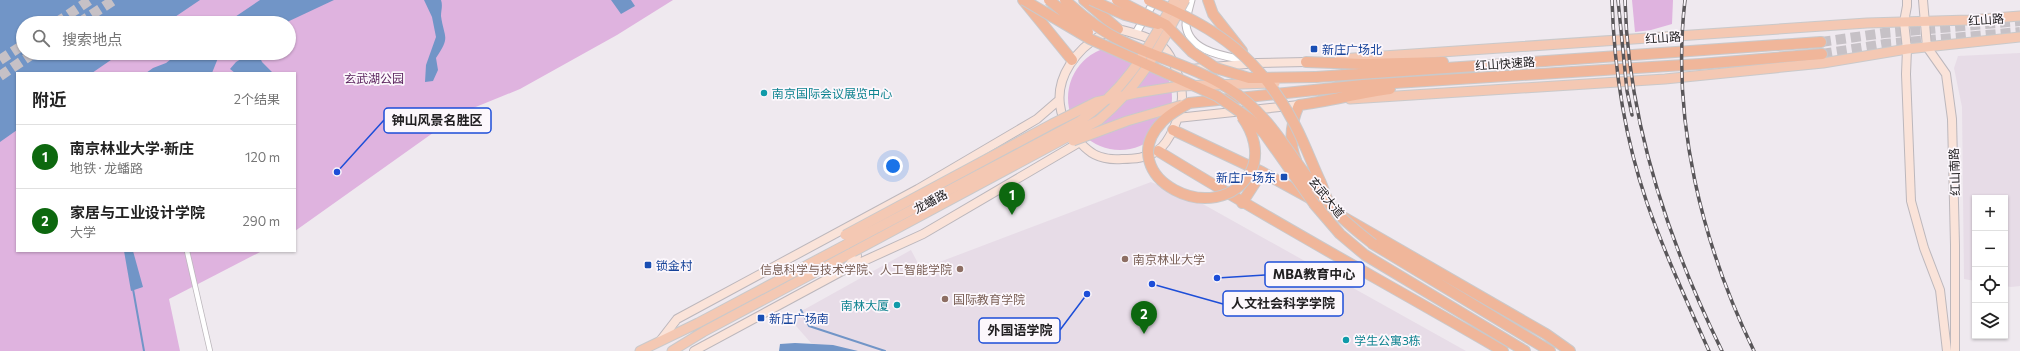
<!DOCTYPE html>
<html lang="zh">
<head>
<meta charset="utf-8">
<style>
	body { margin:0; font-family:Commissioner,"Noto Sans SC",sans-serif; background:#f6f6f6; color:#222 }
	.controls { position:absolute; right:12px; bottom:12px; display:grid; overflow:hidden; border-radius:0px; box-shadow:0 1px 3px #0004 }
	.controls button { width:36px; height:36px; display:grid; place-items:center; padding:0; border:0; border-bottom:1px solid #e0e0e0; background:#fff; color:#222; font:20px sans-serif }
	.you { position:absolute; left:893px; top:166px; width:14px; height:14px; margin:-10px; border:3px solid #fff; border-radius:50%; background:#1a73e8; box-shadow:0 0 0 6px #1a73e833 }
	.badge { display:grid; place-items:center; width:26px; height:26px; border-radius:50%; background:#0d680f; color:#fff; font-size:13px; font-weight:700 }
	.pin { position:absolute; translate:-50% -33px; filter:drop-shadow(0 1px 2px #0008) }
	.pin::after { content:''; position:absolute; top:21px; width:14px; height:12px; background:inherit; clip-path:polygon(0 0,100% 0,50% 100%) }
	.list { margin:0; padding:0; list-style:none }
	h2 { display:flex; justify-content:space-between; align-items:center; height:52px; margin:0; padding:0 16px; font-size:17px }
	h2 small { font-size:13px; font-weight:400; color:#767676 }
	.list li { display:grid; grid-template-columns:26px 1fr auto; gap:12px; align-items:center; box-sizing:border-box; height:64px; padding:0 16px; border-top:1px solid #e0e0e0 }
	.list b { display:block; font-size:15px; white-space:nowrap }
	.list p { margin:0; font-size:13px; white-space:nowrap; color:#767676 }
	.list em { font-size:13px; font-style:normal; color:#767676 }
	.icon { flex:none; width:22px; height:22px; fill:none; stroke:currentColor; stroke-width:2; stroke-linecap:round; stroke-linejoin:round }
	.map { position:relative; flex:none; width:2020px; height:351px; overflow:hidden }
	.search { position:absolute; background:#fff; box-shadow:0 1px 3px #0004; left:16px; top:16px; width:280px; height:44px; display:flex; align-items:center; gap:10px; box-sizing:border-box; padding:0 14px; border-radius:22px; color:#767676; font-size:15px }
	.panel { position:absolute; background:#fff; box-shadow:0 1px 3px #0004; left:16px; top:72px; width:280px; height:180px; border-radius:0px }
	.map>svg:first-child { display:block }
</style>
</head>
<body>
<div class="map">
<svg width="2020" height="351" viewBox="0 0 2020 351">
	<rect width="100%" height="100%" fill="#efe9ef"/>
	<!-- built -->
	<path fill="#e7dce7" d="M2020,53v233l-9,1 -6,-1v-88h-30v83l-11,-2 -2,-172 -8,-39 4,-12z
		M1151,182l50,21 265,148h-631l-24,-8 -22,-25 122,-68 10,19z"/>
	<!-- green -->
	<path fill="#dfb3df" fill-rule="evenodd" d="M0,0h673l-56,35 -97,54 -59,24 -166,118v-158h-278v178h245l-93,48 11,52h-180zM23,23h266v30h-266z
		M1632,0h41l-1,24 -21,6 -16,2z
		M1068 98a52 52 0 1 1 104 0a52 52 0 1 1-104 0Z"/>
	<!-- water -->
	<path fill="#7195c7" d="M0,0h200l-34,23h-143v30h98l-29,20h-75v57l-17,12z
		M260,0h74l-49,23h-59z
		M424,0h17c2,6 0,10 0,16 3,22 10,20 -5,42l2,12 -5,11 -8,1 1,-17 10,-28 -4,-20z
		M611,0h20l4,6 -14,8z
		M179,53h41l-8,20h-66l7,-5 13,-5z
		M247,53h11l4,9 11,11h-38l-5,-4 6,-7 10,-6z
		M124,251h9l10,36 -12,4z
		M795,343l38,2 25,6h-79l1,-7z"/>
	<g fill="none" stroke-linecap="round" stroke-linejoin="round">
		<!-- stream -->
		<path stroke="#7195c7" stroke-width="2" d="M133,289l11,62
			M801,310l8,16 76,25"/>
		<!-- trunk-tunnel -->
		<path stroke="#c6c1c6" stroke-width="10" stroke-dasharray="10 5" stroke-linecap="butt" d="M56,23l34,-23
			M79,23l35,-23
			M1821,42l63,-9 136,-12
			M1822,54l63,-10 135,-12
			M0,60l23,-15
			M0,76l34,-23"/>
		<defs>
			<path id="pedestrian" d="M187,251l23,100"/>
			<path id="tertiary" d="M1191,0c-2,8 -5,17 -5,25 3,28 41,31 62,36
				M1136,33l19,-33"/>
			<path id="secondary" d="M1907,0v6l-3,16 3,27 -1,25 5,127 13,47 16,42 7,61
				M1923,0l4,47 19,27 6,45 3,126v106
				M1118,29c15,4 33,8 45,18 10,9 19,36 19,50 0,15 -12,46 -25,54 -11,7 -22,8 -35,8 -11,1 -25,-1 -34,-9 -8,-6 -14,-15 -20,-23 -5,-6 -7,-15 -8,-22 -4,-29 17,-56 41,-70 5,-2 12,-4 17,-6z
				M1191,69l66,-6 49,-1
				M1177,118l122,-13
				M847,267l10,-11
				M660,341l17,-22 241,-130 119,-70 22,-19
				M694,351l150,-81 79,-36 157,-92"/>
			<path id="primary" d="M1339,59l528,-36 102,-3 51,-4
				M1350,99l315,-20 158,-16 84,-14 113,-12
				M640,351l58,-28 149,-79
				M672,351l31,-19 150,-80"/>
			<path id="trunk" d="M1023,0l49,60
				M1084,0l34,29
				M1208,0l5,14 29,37
				M1306,62l57,2 80,-2
				M1316,77l505,-35
				M1189,103l174,-18 337,-21 122,-10
				M1173,130l89,42 62,34 222,128 24,17
				M1158,151c113,70 230,133 345,200
				M1296,160c-8,-19 -5,-37 3,-55 31,-4 60,-12 91,-16
				M1242,203l20,-31
				M1315,205l25,29 25,21 160,96
				M1373,244l177,107"/>
		</defs>
		<!-- pedestrian casing -->
		<use href="#pedestrian" stroke="#bcb7bc" stroke-width="6"/>
		<!-- tertiary casing -->
		<use href="#tertiary" stroke="#bcb7bc" stroke-width="9"/>
		<!-- secondary casing -->
		<use href="#secondary" stroke="#bcb7bc" stroke-width="10"/>
		<!-- primary casing -->
		<use href="#primary" stroke="#cac9ca" stroke-width="11"/>
		<!-- trunk casing -->
		<use href="#trunk" stroke="#cac9ca" stroke-width="12"/>
		<!-- pedestrian -->
		<use href="#pedestrian" stroke="#fff" stroke-width="4.5"/>
		<!-- tertiary -->
		<use href="#tertiary" stroke="#fff" stroke-width="7"/>
		<!-- secondary -->
		<use href="#secondary" stroke="#fae3d9" stroke-width="8"/>
		<!-- primary -->
		<use href="#primary" stroke="#f4c8b3" stroke-width="9"/>
		<!-- trunk -->
		<use href="#trunk" stroke="#f0b69a" stroke-width="10"/>
		<defs>
			<path id="rail" d="M1612,0c2,67 13,139 35,203 18,51 40,99 62,148
				M1618,0l9,91 5,24
				M1625,0c3,123 43,241 97,351
				M1685,0c-14,120 17,244 69,351"/>
		</defs>
		<!-- rail casing -->
		<use href="#rail" stroke="#595659" stroke-width="3.5"/>
		<!-- rail -->
		<use href="#rail" stroke="#fcf7fc" stroke-width="2" stroke-dasharray="6" stroke-linecap="butt"/>
		<defs>
			<path id="primary-bridge" d="M1073,141l54,-20 55,-16
				M845,235l207,-111 44,-22 40,-9 44,-7 95,-3
				M847,244l233,-123c49,-34 66,-70 95,-121
				M853,252l246,-132c43,-36 60,-72 86,-120"/>
			<path id="trunk-bridge" d="M1024,0l66,39 127,57 33,23 14,14 51,72
				M1049,0l39,32
				M1065,0c17,16 36,31 57,41 34,17 73,26 106,47 45,28 62,71 95,109
				M1091,0l34,15 33,9
				M1117,0l49,25 26,27 24,16 33,10 67,-1
				M1149,0c69,28 111,58 146,125 10,19 17,39 26,58 3,7 5,16 9,22 12,15 28,27 43,39
				M1189,103c-9,6 -20,11 -27,19 -52,54 56,111 89,49 9,-18 2,-39 -9,-54"/>
		</defs>
		<!-- primary-bridge casing -->
		<use href="#primary-bridge" stroke="#cac9ca" stroke-width="11" stroke-linecap="butt"/>
		<!-- trunk-bridge casing -->
		<use href="#trunk-bridge" stroke="#cac9ca" stroke-width="12" stroke-linecap="butt"/>
		<!-- primary-bridge -->
		<use href="#primary-bridge" stroke="#f4c8b3" stroke-width="9"/>
		<!-- trunk-bridge -->
		<use href="#trunk-bridge" stroke="#f0b69a" stroke-width="10"/>
	</g>
	<!-- markers -->
	<g fill="#1a4fb4" stroke="#fcf7fc" stroke-width="1.5">
		<rect x="1310" y="45" width="8" height="8" rx="2"/>
		<rect x="1280" y="173" width="8" height="8" rx="2"/>
		<rect x="644" y="261" width="8" height="8" rx="2"/>
		<rect x="757" y="314" width="8" height="8" rx="2"/>
	</g>
	<g fill="#0f9aa8" stroke="#fcf7fc" stroke-width="1.5">
		<circle cx="764" cy="93" r="4"/>
		<circle cx="897" cy="305" r="4"/>
		<circle cx="1346" cy="340" r="4"/>
	</g>
	<g fill="#8d6e63" stroke="#fcf7fc" stroke-width="1.5">
		<circle cx="1125" cy="259" r="4"/>
		<circle cx="960" cy="269" r="4"/>
		<circle cx="945" cy="299" r="4"/>
	</g>
	<g text-anchor="middle" dominant-baseline="central" stroke-width="3.5" stroke-linejoin="round" paint-order="stroke">
		<!-- street labels -->
		<g font-size="12" fill="#222022" stroke="#fcf7fc">
			<text transform="translate(1986 19) rotate(-4)">红山路</text>
			<text transform="translate(1663 37) rotate(-4)">红山路</text>
			<text transform="translate(1505 63) rotate(-4)">红山快速路</text>
			<text transform="translate(1954 172) rotate(-92)">红山南路</text>
			<text transform="translate(1327 197) rotate(51)">玄武大道</text>
			<text transform="translate(930 201) rotate(-28)">龙蟠路</text>
		</g>
		<!-- transit labels -->
		<g font-size="12" fill="#164399" stroke="#fcf7fc" text-anchor="start">
			<text x="1322" y="49">新庄广场北</text>
			<text x="1276" y="177" text-anchor="end">新庄广场东</text>
			<text x="656" y="265">锁金村</text>
			<text x="769" y="318">新庄广场南</text>
		</g>
		<!-- park labels -->
		<g font-size="12" fill="#571f5a" stroke="#fcf7fc">
			<text x="374" y="78">玄武湖公园</text>
		</g>
		<!-- culture labels -->
		<g font-size="12" fill="#0d838f" stroke="#fcf7fc" text-anchor="start">
			<text x="772" y="93">南京国际会议展览中心</text>
			<text x="889" y="305" text-anchor="end">南林大厦</text>
			<text x="1354" y="340">学生公寓3栋</text>
		</g>
		<!-- education labels -->
		<g font-size="12" fill="#785e54" stroke="#fcf7fc" text-anchor="start">
			<text x="1133" y="259">南京林业大学</text>
			<text x="952" y="269" text-anchor="end">信息科学与技术学院、人工智能学院</text>
			<text x="953" y="299">国际教育学院</text>
		</g>
	</g>
	<!-- callouts -->
	<path fill="none" stroke="#1d4ed8" stroke-width="1.5" d="M337 172L384 120M1217 278L1265 275M1152 284L1223 304M1087 294L1060 330"/>
	<g fill="#1d4ed8" stroke="#fcf7fc" stroke-width="1.5">
		<circle cx="337" cy="172" r="4"/>
		<circle cx="1217" cy="278" r="4"/>
		<circle cx="1152" cy="284" r="4"/>
		<circle cx="1087" cy="294" r="4"/>
	</g>
	<g fill="#fcf7fc" stroke="#1d4ed8" stroke-width="1.5">
		<rect x="384" y="108" width="107" height="25" rx="4"/>
		<rect x="1265" y="262" width="99" height="25" rx="4"/>
		<rect x="1223" y="291" width="120" height="25" rx="4"/>
		<rect x="979" y="318" width="81" height="25" rx="4"/>
	</g>
	<g font-size="13" text-anchor="middle" font-weight="bold" fill="#222022">
		<text x="437" y="125">钟山风景名胜区</text>
		<text x="1314" y="279">MBA教育中心</text>
		<text x="1283" y="308">人文社会科学学院</text>
		<text x="1020" y="335">外国语学院</text>
	</g>
</svg>
<div class="controls">
<button>+</button>
<button>−</button>
<button><svg class="icon" aria-label="locate" viewBox="0 0 24 24"><circle cx="12" cy="12" r="6"/><path d="M12 2v4M12 18v4M2 12h4M18 12h4"/></svg></button>
<button><svg class="icon" aria-label="layers" viewBox="0 0 24 24"><path d="M12 4l9 5-9 5-9-5zM3 14l9 5 9-5"/></svg></button>
</div>
<div class="you"></div>
<div class="pin badge" style="left:1012px;top:215px">1</div>
<div class="pin badge" style="left:1144px;top:334px">2</div>
<div class="search"><svg class="icon" aria-label="search" viewBox="0 0 24 24"><circle cx="10" cy="10" r="6"/><path d="M15 15l6 6"/></svg>搜索地点</div>
<section class="panel">
<h2>附近<small>2个结果</small></h2>
<ul class="list">
<li><span class="badge">1</span><div><b>南京林业大学·新庄</b><p>地铁 · 龙蟠路</p></div><em>120 m</em></li>
<li><span class="badge">2</span><div><b>家居与工业设计学院</b><p>大学</p></div><em>290 m</em></li>
</ul>
</section>
</div>
</body>
</html>
